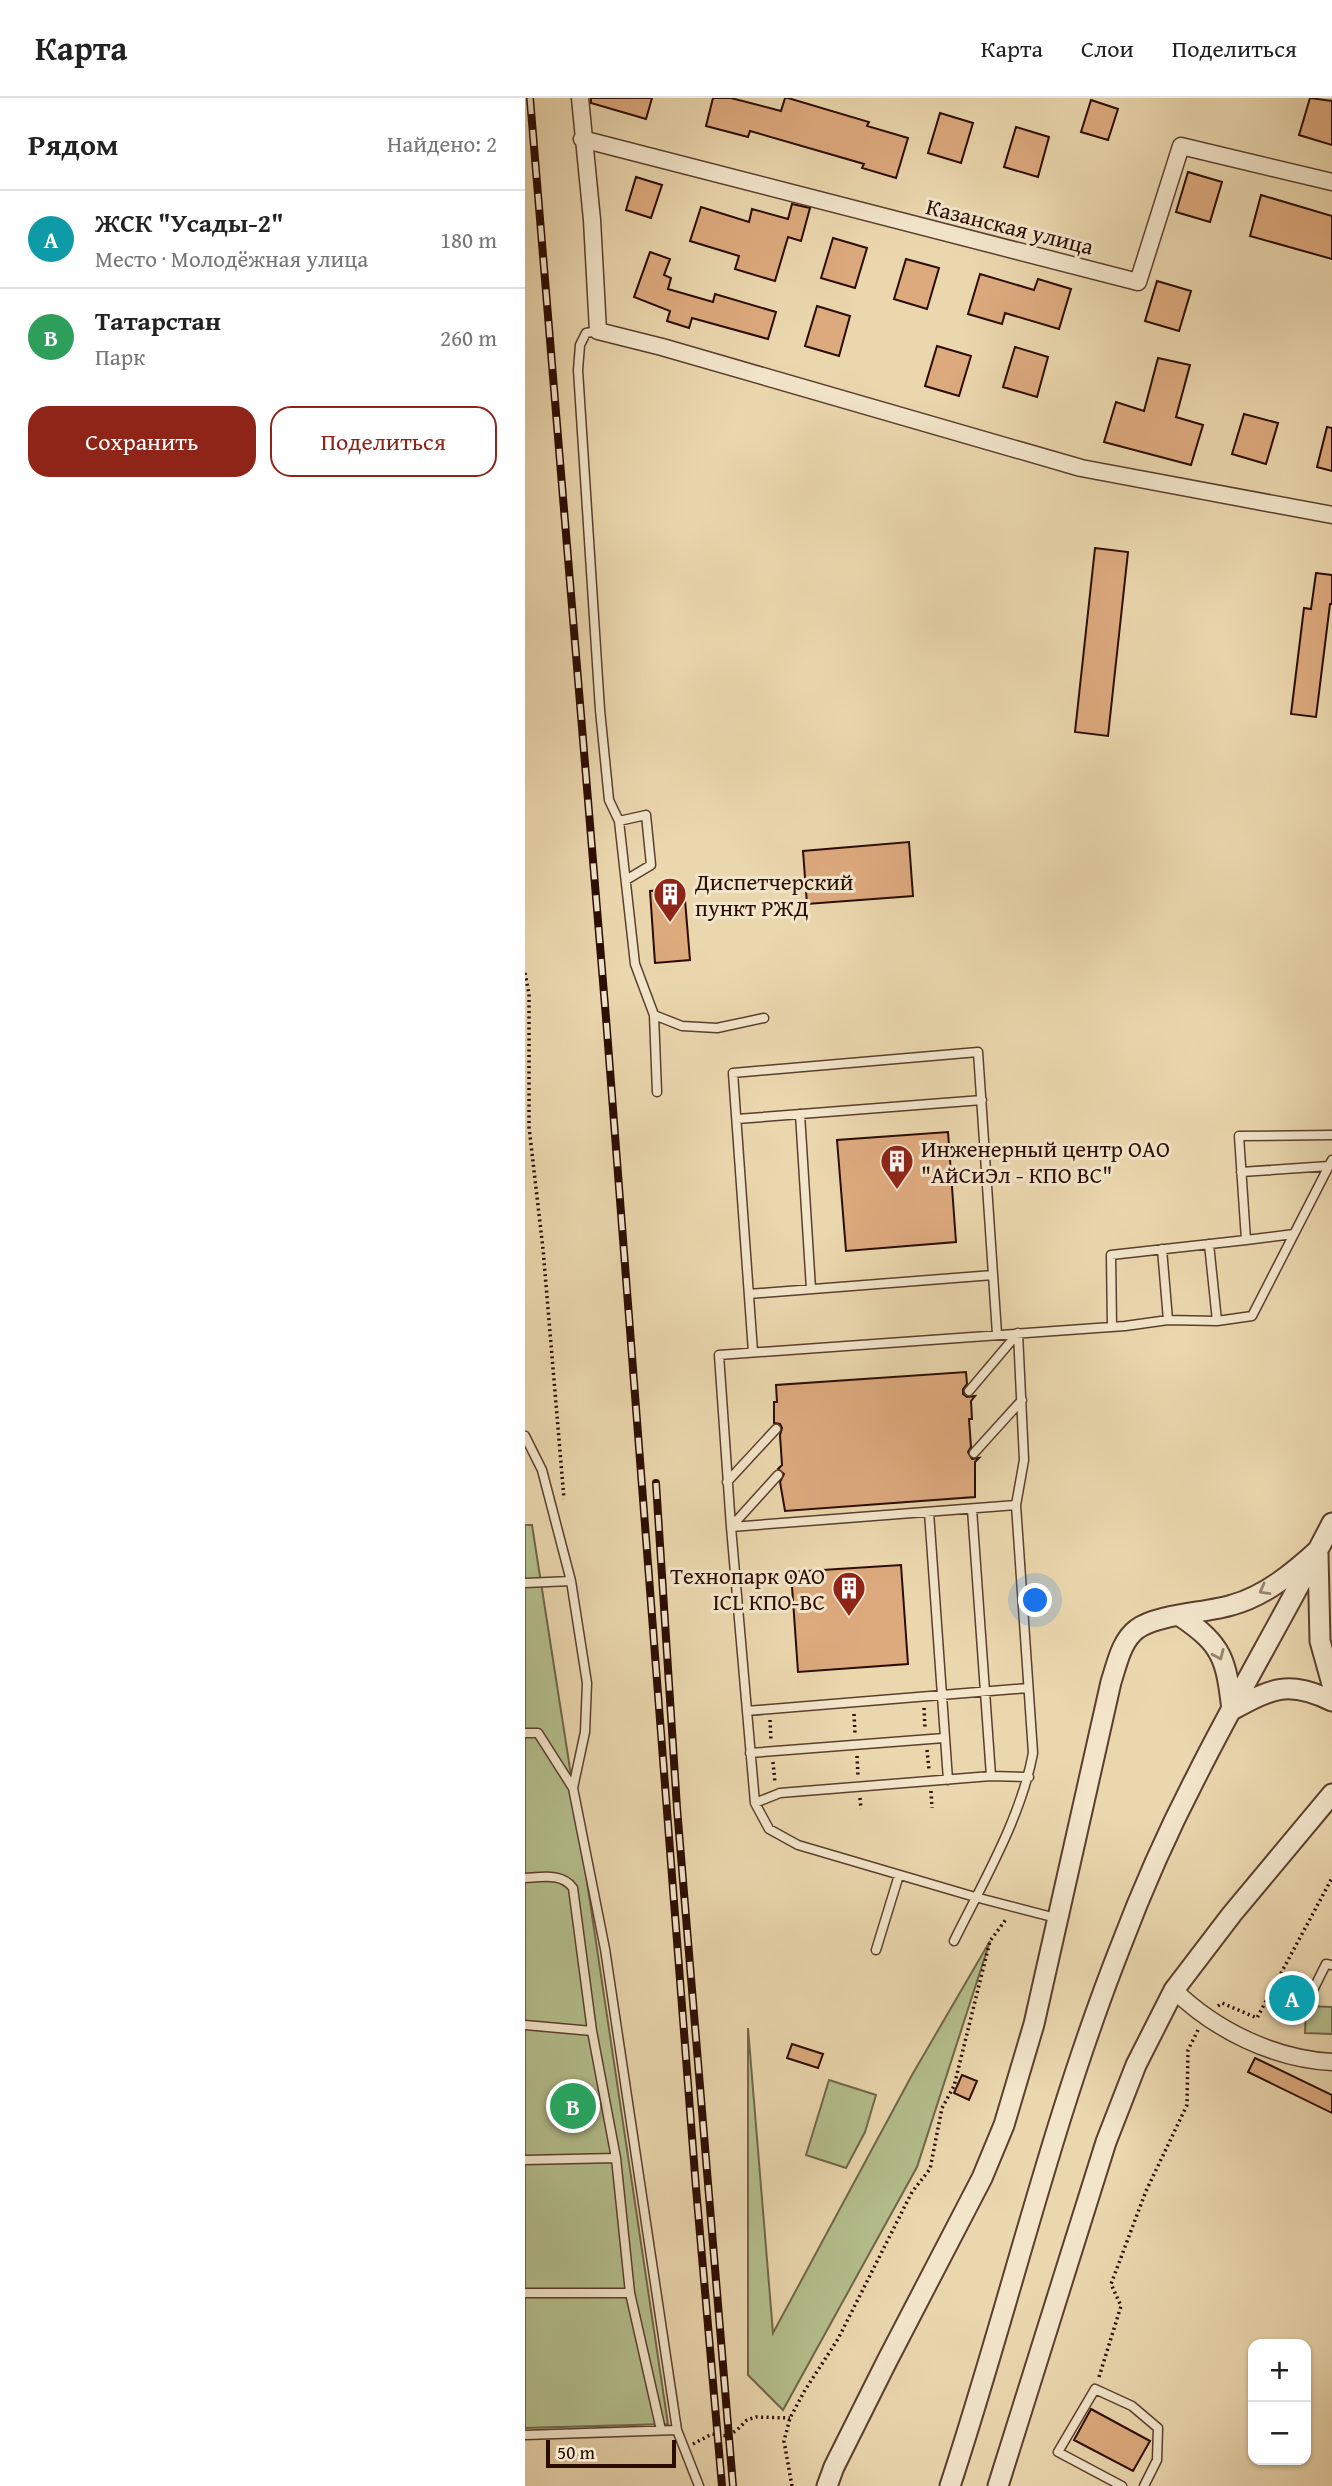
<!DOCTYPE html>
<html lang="ru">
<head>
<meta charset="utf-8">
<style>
	body { margin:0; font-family:"Gentium Book Plus",serif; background:#f6f6f6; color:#222 }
	.controls { position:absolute; right:21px; bottom:21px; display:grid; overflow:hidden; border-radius:14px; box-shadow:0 2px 5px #0004 }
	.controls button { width:63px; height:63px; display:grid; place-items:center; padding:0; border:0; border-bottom:2px solid #e0e0e0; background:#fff; color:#222; font:35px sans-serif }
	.scale { position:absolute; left:21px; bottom:18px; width:130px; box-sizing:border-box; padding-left:7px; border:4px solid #2b0c03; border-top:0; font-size:19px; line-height:24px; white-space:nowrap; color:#2b0c03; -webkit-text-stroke:5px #f2e5ca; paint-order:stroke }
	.you { position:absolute; left:511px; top:1503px; width:24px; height:24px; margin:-18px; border:5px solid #fff; border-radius:50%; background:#1a73e8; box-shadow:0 0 0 10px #1a73e833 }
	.badge { display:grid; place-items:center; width:46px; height:46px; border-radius:50%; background:#8f2418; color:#fff; font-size:23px; font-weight:700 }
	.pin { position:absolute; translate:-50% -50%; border:4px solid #fff; box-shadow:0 2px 7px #0006 }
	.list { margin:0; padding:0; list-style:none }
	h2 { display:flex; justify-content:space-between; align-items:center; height:91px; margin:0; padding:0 28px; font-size:30px }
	h2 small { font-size:23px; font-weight:400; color:#767676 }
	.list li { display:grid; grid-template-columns:46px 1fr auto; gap:21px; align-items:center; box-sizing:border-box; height:98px; padding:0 28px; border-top:2px solid #e0e0e0 }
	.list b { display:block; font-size:26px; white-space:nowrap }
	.list p { margin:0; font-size:23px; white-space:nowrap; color:#767676 }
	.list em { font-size:23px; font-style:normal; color:#767676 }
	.actions { display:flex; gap:14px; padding:21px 28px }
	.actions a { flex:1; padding:16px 0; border:2px solid #8f2418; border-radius:21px; text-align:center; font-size:24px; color:#8f2418 }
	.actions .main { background:#8f2418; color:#fff }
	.map { position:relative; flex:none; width:807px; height:2388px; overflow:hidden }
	header { display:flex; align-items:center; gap:42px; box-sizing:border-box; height:98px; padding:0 35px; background:#fff; border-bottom:2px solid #e0e0e0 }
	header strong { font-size:33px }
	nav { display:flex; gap:38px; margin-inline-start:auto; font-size:24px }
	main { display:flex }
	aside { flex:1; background:#fff }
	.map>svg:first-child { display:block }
</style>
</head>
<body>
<header>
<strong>Карта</strong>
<nav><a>Карта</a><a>Слои</a><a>Поделиться</a></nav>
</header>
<main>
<aside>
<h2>Рядом<small>Найдено: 2</small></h2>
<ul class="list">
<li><span class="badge" style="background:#0f9aa8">A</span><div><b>ЖСК &quot;Усады-2&quot;</b><p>Место · Молодёжная улица</p></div><em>180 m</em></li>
<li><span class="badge" style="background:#2e9e5b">B</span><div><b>Татарстан</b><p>Парк</p></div><em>260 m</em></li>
</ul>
<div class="actions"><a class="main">Сохранить</a><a>Поделиться</a></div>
</aside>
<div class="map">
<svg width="807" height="2388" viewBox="0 0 807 2388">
	<rect width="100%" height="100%" fill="#ebd7ae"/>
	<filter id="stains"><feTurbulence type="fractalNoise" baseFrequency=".00286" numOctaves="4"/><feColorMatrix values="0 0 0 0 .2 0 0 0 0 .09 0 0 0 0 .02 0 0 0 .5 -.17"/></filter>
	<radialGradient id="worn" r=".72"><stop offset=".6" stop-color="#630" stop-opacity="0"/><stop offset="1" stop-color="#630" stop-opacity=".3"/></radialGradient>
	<!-- green -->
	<path fill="#b4bf8d" stroke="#706648" stroke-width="2" d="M0,1427h7l41,263 95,636 -143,4z
		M465,1843l-73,226 -134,243 -35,-35v-347l25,305 139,-258z
		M781,1908l26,1v27l-27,-1z
		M304,1982l47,15 -11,37 -19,36 -40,-13z"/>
	<!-- building -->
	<path fill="#ddaa7e" stroke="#2b0c03" stroke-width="2" d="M66,0h61l-6,21 -55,-16z
		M188,0h18l50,13 4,-13h3l81,24 -2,4 41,12 -12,40 -34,-10 2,-4 -114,-33 -2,6 -42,-11z
		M785,0l22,3v44l-33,-10z
		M566,2l27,9 -10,31 -27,-8z
		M415,15l33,10 -12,40 -33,-10z
		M491,29l33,10 -11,40 -34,-10z
		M663,74l34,10 -12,40 -34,-10z
		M111,79l26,8 -11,33 -25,-8z
		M736,97l71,21v43l-82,-23z
		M267,106l18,4 -9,33 -13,-4 -13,44 -40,-12 4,-13 -49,-15 11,-34 48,15 3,-13 36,10z
		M308,140l34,10 -12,40 -34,-10z
		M125,154l20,7 -6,16 7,3 -3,11 45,13 2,-8 61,18 -8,27 -76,-21 -3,10 -22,-7 3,-10 -36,-14z
		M381,161l33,9 -12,41 -33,-10z
		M455,176l54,16 4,-11 33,10 -12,40 -54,-16 -3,11 -34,-10z
		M632,183l34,10 -12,40 -34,-10z
		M292,208l33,10 -11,40 -34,-10z
		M412,248l34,10 -12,40 -34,-10z
		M490,249l33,10 -11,40 -34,-10z
		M633,260l32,7 -14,52 27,8 -12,40 -87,-23 12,-40 28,9z
		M719,316l34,9 -12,41 -34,-10z
		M802,329l5,1v43l-15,-4z
		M570,450l33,4 -20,184 -33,-4z
		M791,475l16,2v29h-2l-14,113 -25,-3 13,-106 7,1z
		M384,744l4,54 -106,8 -4,-53z
		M159,790l6,72 -35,3 -5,-72z
		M423,1034l8,110 -110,9 -9,-111z
		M441,1274l1,12 -4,5v5l4,3 8,-1 -4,5 1,18h-3l2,28 -3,5 4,7 7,-1 -4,4v35l-190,14 -5,-29 4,-8 -6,-5 4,-4 -2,-30 2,-7 -2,-4 -6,-1v-21h3l-1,-17z
		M376,1467l7,99 -110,8 -7,-100z
		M766,1882l15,9 -14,27 -16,-9z
		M267,1946l31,10 -5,14 -31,-10z
		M730,1960l77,37v18l-84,-41z
		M437,1977l15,6 -8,19 -15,-7z
		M566,2311l59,32 -17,30 -59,-31z"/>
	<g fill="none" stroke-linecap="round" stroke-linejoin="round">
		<defs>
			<path id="service" d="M73,233l-12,2 -6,12 -2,25 22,340 9,90 10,21
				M101,782l25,-15 -5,-50 -27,6 16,143 19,51 3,77
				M129,917l28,11 35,2 47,-10
				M275,1016l11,175
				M212,1021l245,-19
				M716,1074l88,-6
				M721,1142l48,-6
				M684,1146l8,77
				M637,1151l6,71
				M224,1196l244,-19
				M587,1228l-1,-71 135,-15 -7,-104 93,-1
				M228,1254l-20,-279 245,-21 19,282
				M444,1293l49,-58
				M0,1338l17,34 29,111 16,102 -2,49 -12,56
				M449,1355l48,-53
				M253,1377l-47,52 24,276 14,26 29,16 177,52 81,21
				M202,1384l49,-53
				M491,1407l-285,22 -12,-172 406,-29 43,-6 49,1 35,-5 80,-156
				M447,1411l19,267
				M404,1414l19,268
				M0,1485l46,-2
				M222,1613l281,-23
				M0,1635h13l35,55 32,161 72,481 22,56
				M225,1655l194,-15
				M230,1705l25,-10 211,-17 38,1
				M0,1780c18,-1 37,-5 48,10l19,143 24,127 14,135 31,137
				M429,1843c29,-59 67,-123 79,-188l-17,-248 8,-45 -6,-127
				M351,1852l23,-75
				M786,1896l15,-30 6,1
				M0,1927l67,6
				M0,2062l91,-2
				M0,2195h105
				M0,2337l152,-5
				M597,2388l-64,-34 37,-63 37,17 26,22 -1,32 -13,26"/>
			<path id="minor" d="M55,0l12,122 6,111 64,16 419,121 251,47
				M57,41l556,143 43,-136 151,36
				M649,1892c41,40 100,69 158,72"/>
			<path id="tertiary" d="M793,1456l2,87 12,43
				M655,1518c43,29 46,43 52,94
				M707,1612c41,-22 56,-30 100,-9
				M302,2388l7,-19 53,-106 95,-183 22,-53 30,-101 77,-342c6,-18 10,-41 26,-53 21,-15 69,-16 95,-24 33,-9 62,-33 86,-55
				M425,2388c59,-179 101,-363 170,-538 22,-58 47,-115 75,-169 43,-86 93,-170 137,-256
				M473,2388l108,-344 30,-77 38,-75 58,-76 100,-120"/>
		</defs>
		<!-- service casing -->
		<use href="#service" stroke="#5b3f2e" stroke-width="11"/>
		<!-- minor casing -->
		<use href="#minor" stroke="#5b3f2e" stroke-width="19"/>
		<!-- tertiary casing -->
		<use href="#tertiary" stroke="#5b3f2e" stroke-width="23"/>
		<!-- path -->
		<path stroke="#2b0c03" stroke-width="3.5" stroke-dasharray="2 3.5" stroke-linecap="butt" d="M0,875l4,21v133l14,122 21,250
			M399,1610l1,20
			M329,1616l1,20
			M245,1622l1,21
			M402,1652l2,20
			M332,1658l1,20
			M248,1664l2,21
			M406,1693l1,17
			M335,1700l1,11
			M693,1908l4,-3 35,15 75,-140
			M574,2279l22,-71 -10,-22 35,-93 41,-86 1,-55 10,-20
			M168,2346l19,-10 15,2 10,-6 10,-10 9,-3 34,1
			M267,2388l-8,-45 6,-23 15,-28 33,-51 74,-147 18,-23 12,-61 12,-22 36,-145 17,-23"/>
		<!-- service -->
		<use href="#service" stroke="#f2e5ca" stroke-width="8"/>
		<!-- minor -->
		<use href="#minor" stroke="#f2e5ca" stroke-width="16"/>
		<!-- tertiary -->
		<use href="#tertiary" stroke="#f2e5ca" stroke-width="19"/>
		<defs>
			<path id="rail" d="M5,0l76,920 90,1170 26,298
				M131,1385l21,325 56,678"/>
		</defs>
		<!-- rail casing -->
		<use href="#rail" stroke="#2b0c03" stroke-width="8"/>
		<!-- rail -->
		<use href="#rail" stroke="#f2e5ca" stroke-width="5" stroke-dasharray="16" stroke-linecap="butt"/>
	</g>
	<!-- one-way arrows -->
	<defs><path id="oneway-chevron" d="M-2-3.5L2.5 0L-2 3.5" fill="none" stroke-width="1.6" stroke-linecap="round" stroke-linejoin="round" transform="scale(1.75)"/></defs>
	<g stroke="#988370">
		<use href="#oneway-chevron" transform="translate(739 1492) rotate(151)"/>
		<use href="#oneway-chevron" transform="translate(694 1557) rotate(66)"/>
	</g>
	<!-- icons -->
	<defs>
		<symbol id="building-pin" viewBox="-11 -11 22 30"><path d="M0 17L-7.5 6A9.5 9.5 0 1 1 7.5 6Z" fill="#8f2418" stroke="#f2e5ca"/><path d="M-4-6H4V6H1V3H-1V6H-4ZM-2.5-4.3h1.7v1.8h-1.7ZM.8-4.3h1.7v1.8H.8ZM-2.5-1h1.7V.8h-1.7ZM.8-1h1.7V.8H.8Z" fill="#fff"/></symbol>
	</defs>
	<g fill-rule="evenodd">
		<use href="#building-pin" x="126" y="777" width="38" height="52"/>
		<use href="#building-pin" x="353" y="1044" width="38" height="52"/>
		<use href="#building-pin" x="305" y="1471" width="38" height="52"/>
	</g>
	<g text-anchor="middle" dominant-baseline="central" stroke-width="6" stroke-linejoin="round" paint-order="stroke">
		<!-- street labels -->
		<g font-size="23" fill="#2b0c03" stroke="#f2e5ca">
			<text transform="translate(485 128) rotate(14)">Казанская улица</text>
		</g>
		<!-- poi labels -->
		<g font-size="23" fill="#2b0c03" stroke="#f2e5ca" text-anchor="start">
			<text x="170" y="783">Диспетчерский<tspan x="170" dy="26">пункт РЖД</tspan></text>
			<text x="396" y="1050">Инженерный центр ОАО<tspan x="396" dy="26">"АйСиЭл - КПО ВС"</tspan></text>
			<text x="300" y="1477" text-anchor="end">Технопарк OAO<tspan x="300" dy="26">ICL КПО-ВС</tspan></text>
		</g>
	</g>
	<rect width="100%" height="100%" filter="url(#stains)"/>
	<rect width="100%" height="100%" fill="url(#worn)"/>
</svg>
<div class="controls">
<button>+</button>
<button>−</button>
</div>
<div class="scale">50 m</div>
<div class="you"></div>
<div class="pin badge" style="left:767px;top:1900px;background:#0f9aa8">A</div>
<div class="pin badge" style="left:48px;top:2008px;background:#2e9e5b">B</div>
</div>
</main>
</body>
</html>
